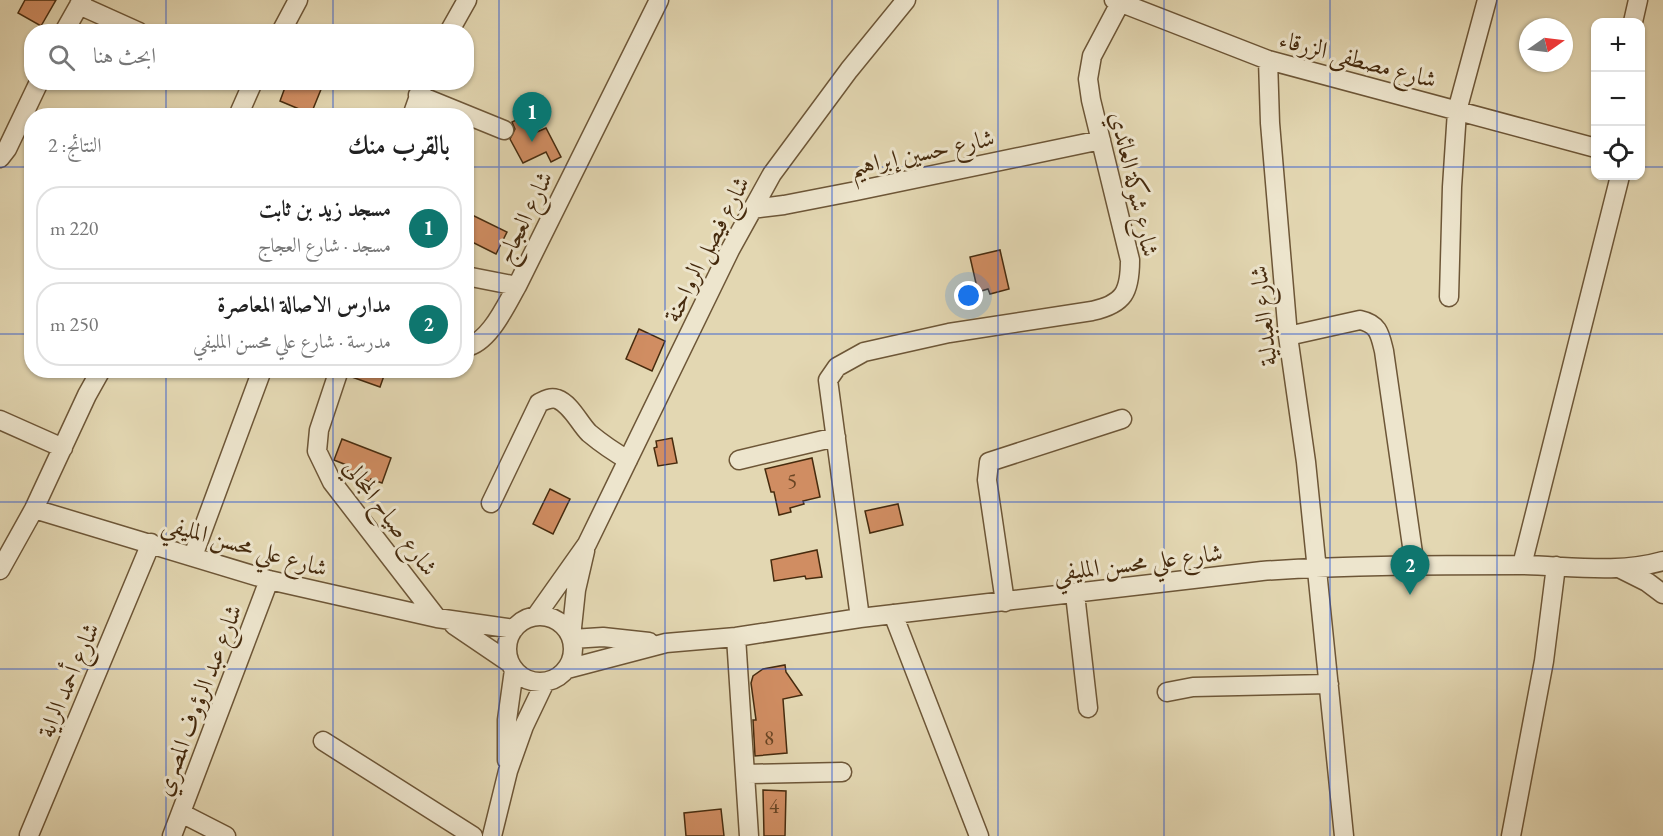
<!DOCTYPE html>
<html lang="ar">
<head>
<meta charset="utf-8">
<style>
	body { margin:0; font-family:"EB Garamond",Amiri,serif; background:#f2f2f2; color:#222; direction:rtl }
	.controls { position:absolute; right:18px; top:18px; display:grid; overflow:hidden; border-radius:12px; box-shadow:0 2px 4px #0004 }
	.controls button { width:54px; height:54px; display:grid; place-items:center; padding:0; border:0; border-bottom:2px solid #e0e0e0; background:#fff; color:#222; font:30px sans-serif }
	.compass { position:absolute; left:1519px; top:18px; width:54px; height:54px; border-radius:50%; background:#fff; box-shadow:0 2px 4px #0004; rotate:76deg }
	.you { position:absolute; left:969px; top:296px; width:21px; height:21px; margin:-15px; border:4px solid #fff; border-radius:50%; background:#1a73e8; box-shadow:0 0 0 9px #1a73e833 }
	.badge { display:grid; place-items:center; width:39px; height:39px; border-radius:50%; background:#0f766e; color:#fff; font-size:20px; font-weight:700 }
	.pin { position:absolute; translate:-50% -50px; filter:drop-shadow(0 2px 3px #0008) }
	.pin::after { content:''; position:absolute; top:32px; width:21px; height:18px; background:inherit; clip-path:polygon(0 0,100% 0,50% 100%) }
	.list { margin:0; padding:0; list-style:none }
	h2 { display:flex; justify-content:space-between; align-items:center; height:78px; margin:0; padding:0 24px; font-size:26px }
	h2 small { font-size:20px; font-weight:400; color:#767676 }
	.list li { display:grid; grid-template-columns:39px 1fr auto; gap:18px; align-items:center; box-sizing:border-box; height:84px; margin:0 12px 12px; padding:0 12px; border:2px solid #e0e0e0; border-radius:24px }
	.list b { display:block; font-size:22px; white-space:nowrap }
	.list p { margin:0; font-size:20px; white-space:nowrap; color:#767676 }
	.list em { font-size:20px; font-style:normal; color:#767676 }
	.icon { flex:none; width:33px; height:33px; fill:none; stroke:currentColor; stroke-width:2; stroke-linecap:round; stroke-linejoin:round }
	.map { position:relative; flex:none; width:1663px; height:836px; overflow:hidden; direction:ltr }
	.search { position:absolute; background:#fff; box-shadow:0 2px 4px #0004; left:24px; top:24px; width:450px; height:66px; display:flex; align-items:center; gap:15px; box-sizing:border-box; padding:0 21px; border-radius:24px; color:#767676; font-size:22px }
	.panel { position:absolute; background:#fff; box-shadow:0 2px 4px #0004; left:24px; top:108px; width:450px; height:270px; border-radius:24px; direction:rtl }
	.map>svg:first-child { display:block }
</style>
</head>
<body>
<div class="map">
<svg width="1663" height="836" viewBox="0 0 1663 836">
	<rect width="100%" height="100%" fill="#e3d7b2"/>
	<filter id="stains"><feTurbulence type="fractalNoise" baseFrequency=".00333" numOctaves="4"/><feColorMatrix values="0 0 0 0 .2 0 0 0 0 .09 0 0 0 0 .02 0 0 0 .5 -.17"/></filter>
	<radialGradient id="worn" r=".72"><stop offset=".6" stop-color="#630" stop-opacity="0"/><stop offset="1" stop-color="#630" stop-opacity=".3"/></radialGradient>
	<!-- building -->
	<path fill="#d08d62" stroke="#462b0e" stroke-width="1.5" d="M25,0h31l-15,26 -23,-13z
		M287,82h37l-13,32 -31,-13z
		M528,114l9,18 9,-4 15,29 -10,5 -5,-10 -23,11 -13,-24 5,-10 -3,-7z
		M466,212l41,20 -11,22 -30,-15z
		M1000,250l9,39 -19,5 -2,-5 -10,3 -8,-35z
		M639,329l26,12 -13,30 -26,-12z
		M350,370h36l-6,17 -31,-11z
		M672,438l5,25 -19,3 -4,-18 3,-1 -1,-6z
		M342,439l49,19 -9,25 -11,-4 -1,3 -23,-9 2,-7 -15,-6z
		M812,458l8,39 -17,4 1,3 -14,4 1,4 -12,3 -5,-23h-3l-6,-23z
		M550,489l20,10 -17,35 -20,-10z
		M898,504l5,21 -33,8 -5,-22z
		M817,550l5,27 -16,2 -1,-3 -31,5 -3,-21z
		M785,665l1,7 16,23 -19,4 4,54 -32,3 -2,-36h3l-5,-37 2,-7 10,-7z
		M763,790l23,1 -1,45h-21z
		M721,809l3,27h-38l-2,-23z"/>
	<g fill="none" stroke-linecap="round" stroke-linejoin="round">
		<defs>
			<path id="minor" d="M1114,0l154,60 328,88
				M79,5l60,27
				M1633,22l5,-22
				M64,32l18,-32
				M281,32l17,-32
				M449,32l18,-32
				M1268,60l2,63 18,213 18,126 38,374
				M418,95l86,35
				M238,116l15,-34
				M412,116l12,-34
				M0,158l7,-9 32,-67
				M752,209l32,-4 72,-14 245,-51
				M466,276l51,10
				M1449,297l3,-110 5,-76 30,-111
				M1288,336l72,-16c19,4 20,15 24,31l31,216
				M466,347c23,-4 40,-42 51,-61l142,-286
				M339,370l-20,60 -2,21 15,31 105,136
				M0,420l63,28
				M739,460l97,-23
				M491,503l48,-100c6,-3 11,-6 18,-4 14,5 22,24 32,34 12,10 25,19 39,27
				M34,509l235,71 168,38 77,11
				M193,556l69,-186
				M1522,565l98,-389
				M1619,568l28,14 16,12
				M0,570l34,-61 53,-114 14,-25
				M1075,594l13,114
				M1005,602l-18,-122 2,-18 133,-43
				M893,614l86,222
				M507 649a33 33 0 1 1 66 0a33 33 0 1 1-66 0Z
				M536,616l51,-72 143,-294 42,-76 77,-104 57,-70
				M860,618l-32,-238 9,-13 27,-15 85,-19 143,-22c32,-7 38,-19 38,-51l-39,-160 -3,-21 4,-23 28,-53
				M454,625l56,38
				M571,637l5,-47 9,-39
				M736,637l13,199
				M572,639l31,-2 46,5
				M567,669l99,-26 70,-6 124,-19 402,-47c86,-6 175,-6 260,-6 47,1 96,9 141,-4
				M1167,692l26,-5 136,-3
				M323,741l150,95
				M507,760v-40l7,-50
				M746,774l96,-2
				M181,813l45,23
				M29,835l122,-292
				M172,836l97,-256
				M492,836l16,-65 16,-45 21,-44
				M1511,836l33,-175 12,-95"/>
		</defs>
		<!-- minor casing -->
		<use href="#minor" stroke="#6d5637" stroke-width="21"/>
		<!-- minor -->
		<use href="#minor" stroke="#ede5cd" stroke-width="18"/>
	</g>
	<!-- grid -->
	<path fill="none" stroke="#1d4ed8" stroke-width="1.5" stroke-opacity="0.55" d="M166,0v32M333,0v32M499,0v836M665,0v836M832,0v836M998,0v836M1164,0v836M1330,0v836M1497,0v836M166,82v34M333,82v34M0,167h32M466,167h1130M1640,167h23M0,334h32M466,334h1197M166,370v466M333,370v466M0,502h1663M0,669h1663"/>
	<g text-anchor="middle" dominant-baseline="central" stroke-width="6" stroke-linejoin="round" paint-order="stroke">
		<!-- number labels -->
		<g font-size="21" fill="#684423">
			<text x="792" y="480">5</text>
			<text x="769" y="737">8</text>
			<text x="774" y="805">4</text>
		</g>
		<!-- street labels -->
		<g font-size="24" fill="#462b0e" stroke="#ede5cd">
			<text transform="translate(1358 59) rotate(15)">شارع مصطفى الزرقاء</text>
			<text transform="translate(922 152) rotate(-12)">شارع حسين إبراهيم</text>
			<text transform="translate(1135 184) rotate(77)">شارع شوكة العائدي</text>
			<text transform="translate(524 217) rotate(-64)">شارع العجاج</text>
			<text transform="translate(706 249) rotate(-63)">شارع فيصل الرواحنة</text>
			<text transform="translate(1263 316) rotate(-96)">شارع العبدلية</text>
			<text transform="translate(391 517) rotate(53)">شارع صياح المجالي</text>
			<text transform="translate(245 545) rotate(16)">شارع علي محسن المليفي</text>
			<text transform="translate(1138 562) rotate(-7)">شارع علي محسن المليفي</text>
			<text transform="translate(68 680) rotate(-67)">شارع أحمد الراية</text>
			<text transform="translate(198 700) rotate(-69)">شارع عبد الرؤوف المصري</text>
		</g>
	</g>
	<rect width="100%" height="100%" filter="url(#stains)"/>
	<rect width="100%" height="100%" fill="url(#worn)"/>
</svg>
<div class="controls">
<button>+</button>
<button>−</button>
<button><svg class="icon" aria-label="locate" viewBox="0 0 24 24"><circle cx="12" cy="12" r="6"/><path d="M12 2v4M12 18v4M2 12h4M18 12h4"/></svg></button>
</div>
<svg class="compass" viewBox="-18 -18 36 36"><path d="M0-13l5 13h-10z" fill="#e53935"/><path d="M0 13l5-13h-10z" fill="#767676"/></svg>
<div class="you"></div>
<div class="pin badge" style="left:532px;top:142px">1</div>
<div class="pin badge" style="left:1410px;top:595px">2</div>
<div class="search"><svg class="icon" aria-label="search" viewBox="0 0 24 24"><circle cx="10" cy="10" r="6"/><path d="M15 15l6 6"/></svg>ابحث هنا</div>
<section class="panel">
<h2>بالقرب منك<small>النتائج: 2</small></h2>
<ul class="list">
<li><span class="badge">1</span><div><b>مسجد زيد بن ثابت</b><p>مسجد · شارع العجاج</p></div><em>220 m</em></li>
<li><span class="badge">2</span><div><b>مدارس الاصالة المعاصرة</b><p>مدرسة · شارع علي محسن المليفي</p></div><em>250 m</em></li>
</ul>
</section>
</div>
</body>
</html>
